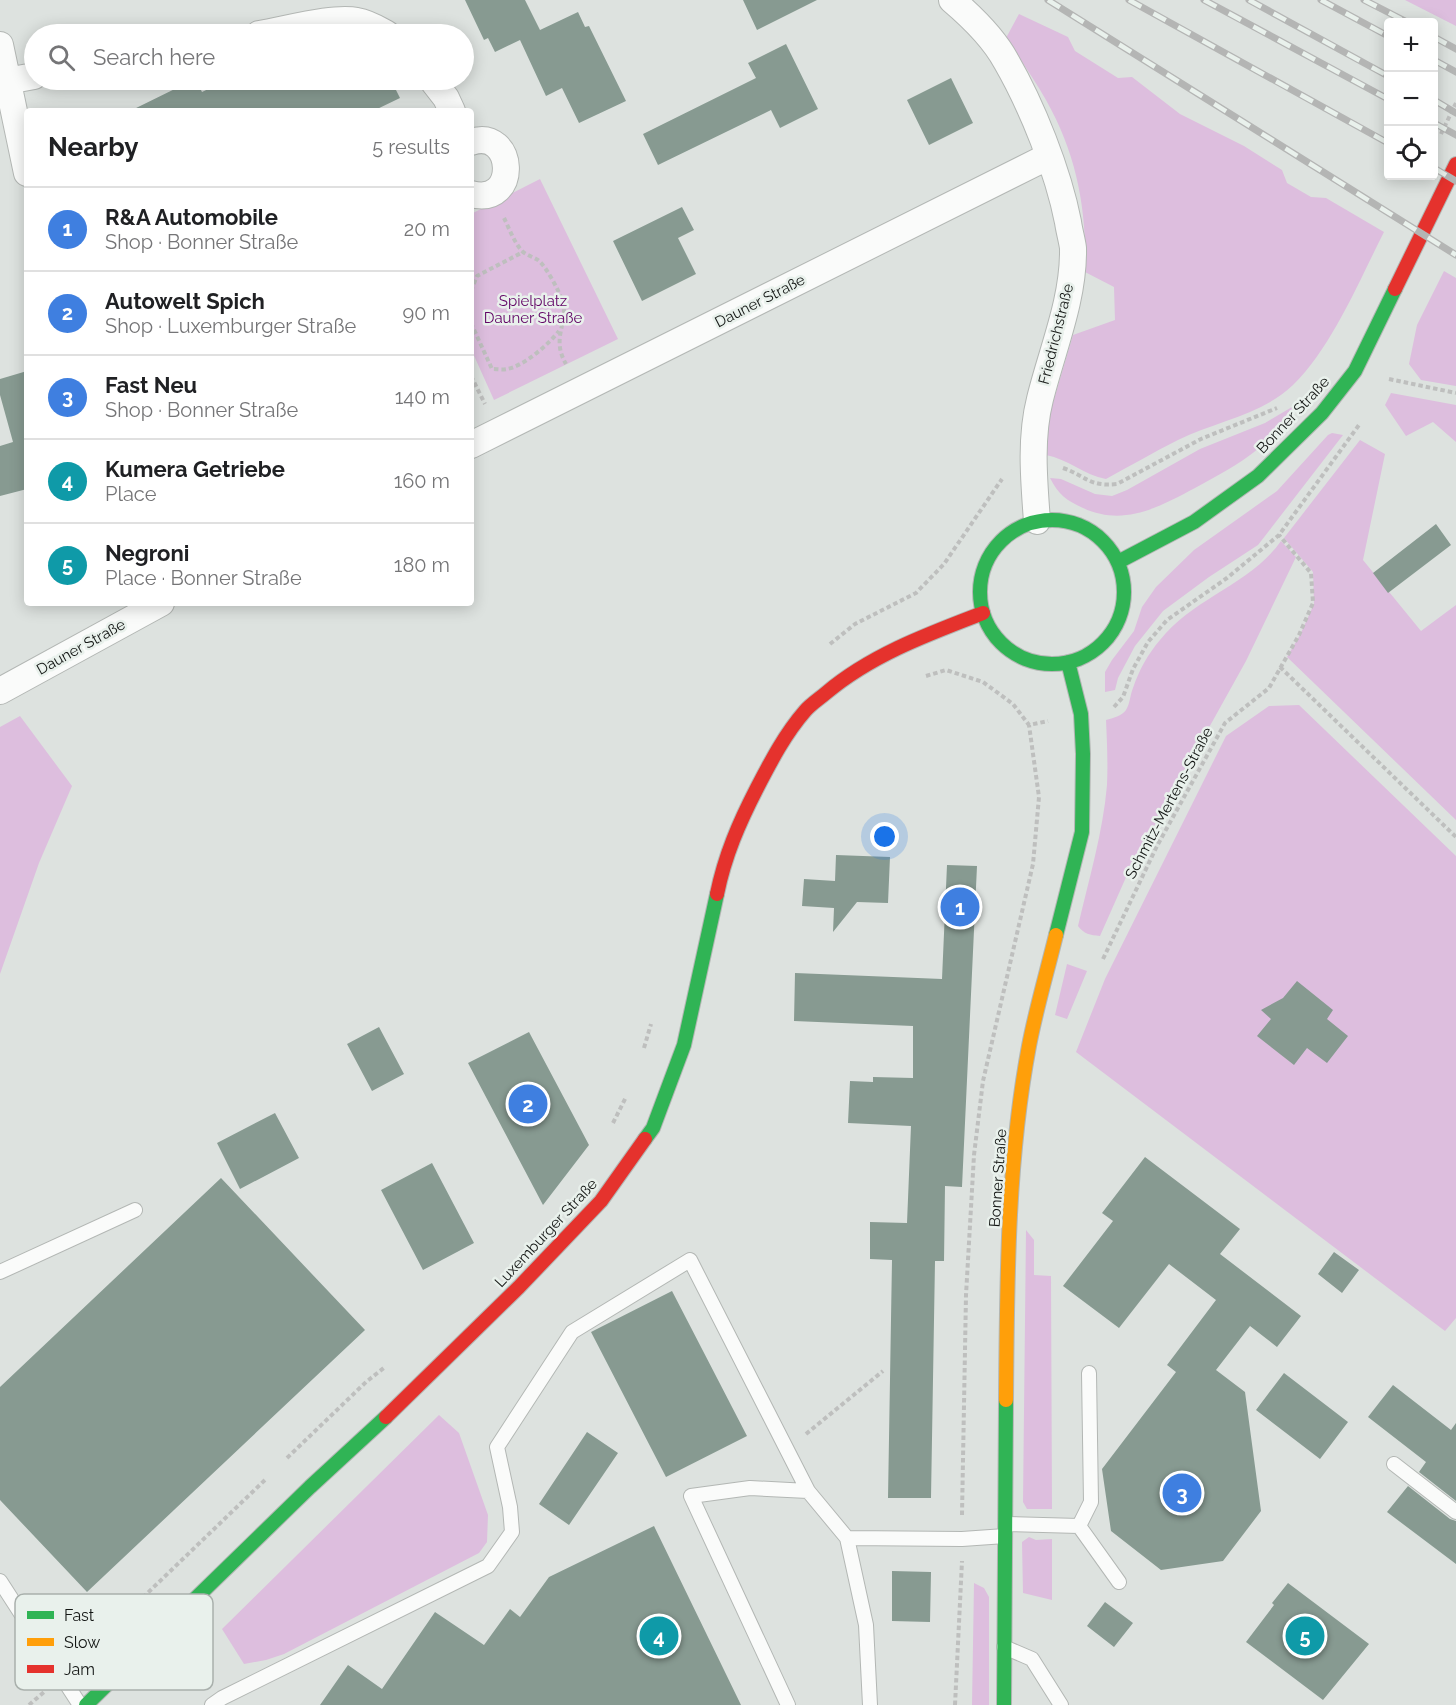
<!DOCTYPE html>
<html lang="en">
<head>
<meta charset="utf-8">
<style>
	body { margin:0; font-family:Raleway,sans-serif; background:#f2f2f2; color:#202124 }
	.controls { position:absolute; right:18px; top:18px; display:grid; overflow:hidden; border-radius:6px; box-shadow:0 3px 15px #0003 }
	.controls button { width:54px; height:54px; display:grid; place-items:center; padding:0; border:0; border-bottom:2px solid #e0e0e0; background:#fff; color:#202124; font:30px sans-serif }
	.you { position:absolute; left:885px; top:837px; width:21px; height:21px; margin:-15px; border:4px solid #fff; border-radius:50%; background:#1a73e8; box-shadow:0 0 0 9px #1a73e833 }
	.badge { display:grid; place-items:center; width:39px; height:39px; border-radius:50%; background:#5a5e5c; color:#fff; font-size:20px; font-weight:700 }
	.pin { position:absolute; translate:-50% -50%; border:3px solid #fff; box-shadow:0 2px 6px #0006 }
	.list { margin:0; padding:0; list-style:none }
	h2 { display:flex; justify-content:space-between; align-items:center; height:78px; margin:0; padding:0 24px; font-size:26px }
	h2 small { font-size:20px; font-weight:400; color:#757577 }
	.list li { display:grid; grid-template-columns:39px 1fr auto; gap:18px; align-items:center; box-sizing:border-box; height:84px; padding:0 24px; border-top:2px solid #e0e0e0 }
	.list b { display:block; font-size:22px; white-space:nowrap }
	.list p { margin:0; font-size:20px; white-space:nowrap; color:#757577 }
	.list em { font-size:20px; font-style:normal; color:#757577 }
	.icon { flex:none; width:33px; height:33px; fill:none; stroke:currentColor; stroke-width:2; stroke-linecap:round; stroke-linejoin:round }
	.map { position:relative; flex:none; width:1456px; height:1705px; overflow:hidden }
	.search { position:absolute; background:#fff; box-shadow:0 3px 15px #0003; left:24px; top:24px; width:450px; height:66px; display:flex; align-items:center; gap:15px; box-sizing:border-box; padding:0 21px; border-radius:33px; color:#757577; font-size:22px }
	.panel { position:absolute; background:#fff; box-shadow:0 3px 15px #0003; left:24px; top:108px; width:450px; height:498px; border-radius:6px }
	.map>svg:first-child { display:block }
</style>
</head>
<body>
<div class="map">
<svg width="1456" height="1705" viewBox="0 0 1456 1705">
	<rect width="100%" height="100%" fill="#dde2df"/>
	<!-- green -->
	<path fill="#ddbede" d="M1405,0h51v26z
		M1019,14l49,23 7,14 43,27 14,-1 48,37 64,32 38,24 5,13 24,14 15,1 58,34c-25,49 -52,115 -91,153 -31,30 -77,36 -115,55 -24,12 -48,26 -72,39 -22,-4 -38,-20 -60,-24l3,-39 24,-81 42,-15 -1,-33 -29,-15c2,-62 -8,-117 -39,-172 -12,-21 -27,-42 -40,-62z
		M540,179l78,160 -124,61 -23,-51v-135z
		M1444,271l12,7v108l-35,-6 -12,-16 8,-39z
		M1391,393l65,12v37l-23,-20 -27,14 -21,-31z
		M1297,404l2,3c-13,14 -26,30 -41,42 -20,16 -41,27 -63,39 -36,19 -71,39 -112,20 -16,-7 -25,-14 -33,-30l11,1 34,15 17,2 15,-6 73,-41 65,-26z
		M1332,433l11,2 -85,110 -49,32 -46,34 -28,35 -17,32 -3,12 -10,2v-20l7,-12 22,-29 8,-24 14,-20 38,-37 83,-59 51,-56z
		M1360,440l25,14 -22,106 58,71 35,-26v215l-169,-163 13,-22 14,-31 -1,-32 -29,-34z
		M1281,541l15,16 -50,104 -119,214 -27,61c-10,-1 -16,-2 -22,-10 11,-47 25,-94 29,-141 1,-22 0,-43 -1,-65 7,-2 16,-4 20,-10 4,-6 4,-15 7,-22 6,-18 15,-34 27,-48 33,-42 91,-56 121,-99z
		M1299,705l157,151v462l-11,13 -369,-279 29,-73 121,-243 43,-30z
		M20,716l52,70 -33,77 -39,111v-247z
		M1067,964l20,7 -20,48 -12,-4z
		M1026,1230l8,10v35l17,1 1,233h-25l-4,-7z
		M439,1415l20,18 29,82 -1,27 -8,11 -195,101 -18,6 -22,4 -22,-35z
		M1029,1537l7,3 16,-1v61l-29,-7 -1,-51z
		M974,1583l10,5 5,9v108h-17z"/>
	<!-- building -->
	<path fill="#879a91" d="M465,0h60l15,30 38,-18 7,15 4,-1 37,75 -47,22 -17,-35 -16,8 -26,-56 -25,12 -7,-14 -4,2z
		M743,0h74l-60,30z
		M786,44l32,65 -38,19 -9,-18 -113,55 -15,-31 113,-56 -8,-15z
		M951,78l22,45 -44,22 -22,-45z
		M193,80h3l6,12 25,-12h164l9,18 -27,13h-243z
		M682,207l12,23 -16,8 18,36 -54,27 -29,-60z
		M27,371v118l-27,7v-50l13,-4 -13,-47v-16z
		M1436,524l15,21 -63,48 -15,-20z
		M836,855l54,2 -2,46 -31,-1 -24,30 1,-24 -32,-2 2,-27 31,2z
		M947,865l30,1 -15,321 -17,-1 -1,75h-9l-4,237h-43l4,-238 -22,-1v-37l37,1 4,-97 -63,-3 2,-42 23,1v-5l40,1v-52l-119,-5 1,-48 147,6z
		M1297,981l36,29 -6,9 21,17 -21,27 -20,-15 -13,17 -37,-29 14,-17 -10,-9 22,-12z
		M379,1027l25,47 -32,17 -25,-47z
		M529,1032l60,113 -46,60 -75,-142z
		M275,1113l24,45 -59,31 -23,-46z
		M1145,1157l95,72 -20,25 81,62 -24,31 -27,-21 -34,44 29,22 16,119 -38,50 -62,9 -50,-39 -9,-62 74,-97 -9,-7 49,-65 -47,-36 -50,64 -56,-42 50,-65 -11,-8z
		M432,1163l42,80 -51,27 -42,-80z
		M221,1178l144,152 -278,262 -87,-92v-113z
		M1334,1252l25,18 -17,23 -24,-19z
		M672,1291l75,145 -81,41 -75,-145z
		M1284,1373l64,49 -28,37 -64,-49z
		M1393,1385l58,45 5,-7v78l-37,-29 7,-10 -58,-45z
		M587,1432l31,21 -49,72 -30,-21z
		M1408,1486l42,33 6,2v43l-69,-52z
		M654,1526l87,179h-421l28,-40 34,24 53,-77 49,33 26,-36 10,8 29,-40z
		M892,1571l39,1 -1,50 -38,-1z
		M1288,1583l81,61 -46,56 -77,-58 28,-37 -2,-2z
		M1105,1602l28,21 -19,24 -27,-21z"/>
	<g fill="none" stroke-linecap="round" stroke-linejoin="round">
		<defs>
			<path id="lane" d="M0,1272l135,-62
				M1394,1464l62,48
				M1006,1524l73,2 12,-24 -2,-129
				M1079,1526l40,56
				M847,1538l19,87 4,80
				M0,1581l80,124
				M1004,1647l28,12 29,46
				M212,1705l10,-7 266,-132 24,-34 -2,-25 -13,-60 75,-115 118,-72 118,231 39,47 115,1 43,-3
				M788,1705l-97,-209 59,-8 58,3"/>
			<path id="street" d="M952,0c20,17 41,37 54,61 26,45 52,110 62,161 1,8 4,18 5,26 1,52 -21,102 -33,151 -10,39 -6,82 -3,122
				M259,34c26,-4 74,-18 98,-13 12,2 21,8 30,13
				M0,45l27,128
				M432,80l14,18 6,13
				M7,81l27,-5
				M471,142c44,-15 49,65 0,52
				M471,445l578,-289
				M0,691l161,-88"/>
			<path id="fast" d="M980 592a72 72 0 1 1 144 0a72 72 0 1 1-144 0Z
				M1118,562l76,-40 64,-46 64,-63 33,-42 40,-82
				M1056,935l26,-103 1,-78 -2,-40 -13,-52
				M645,1139l8,-11 31,-83 33,-151
				M86,1705l224,-218 76,-70
				M1004,1705l2,-305"/>
			<path id="slow" d="M1006,1400c1,-118 1,-238 23,-354 7,-37 18,-74 27,-111"/>
			<path id="jam" d="M1395,289l61,-125
				M717,894c8,-39 22,-71 40,-106 14,-27 28,-54 48,-77 6,-7 14,-12 21,-18 45,-38 102,-59 157,-80
				M386,1417l133,-130 82,-86 44,-62"/>
		</defs>
		<!-- lane casing -->
		<use href="#lane" stroke="#b3b7b4" stroke-width="16"/>
		<!-- street casing -->
		<use href="#street" stroke="#b3b7b4" stroke-width="28"/>
		<!-- fast casing -->
		<use href="#fast" stroke="#b3b7b4" stroke-width="16"/>
		<!-- slow casing -->
		<use href="#slow" stroke="#b3b7b4" stroke-width="16"/>
		<!-- jam casing -->
		<use href="#jam" stroke="#b3b7b4" stroke-width="16"/>
		<!-- path -->
		<path stroke="#bebfbe" stroke-width="4" stroke-dasharray="4.5 3" stroke-linecap="butt" d="M1441,134l15,-31
			M504,218c5,10 10,24 18,33 4,4 11,6 16,9 8,6 21,31 24,40 8,22 -12,37 4,64
			M471,291l6,-15 46,-24
			M471,323l21,46c5,0 10,1 15,0 17,-3 42,-25 52,-38
			M471,376l14,28
			M1389,379l67,14
			M1063,468c23,8 26,19 54,16l84,-45 76,-31
			M830,644l25,-20 61,-31 28,-29 58,-85
			M1280,667l176,170
			M926,676l20,-6 37,12 30,22 16,21 19,-4
			M1114,707l9,-10 10,-28 15,-27 19,-22 60,-42 52,-43 80,-110
			M1103,959l54,-113 68,-123 44,-35 30,-53 14,-32 -2,-30 -32,-38
			M644,1048l7,-24
			M613,1123l13,-26
			M806,1434l77,-63
			M287,1458l79,-76 19,-15
			M962,1515l4,-220 8,-140 9,-74 50,-217 6,-67 -10,-72
			M78,1660l189,-182
			M29,1705l15,-13
			M955,1705l7,-144"/>
		<!-- lane -->
		<use href="#lane" stroke="#fafbfa" stroke-width="14"/>
		<!-- street -->
		<use href="#street" stroke="#fafbfa" stroke-width="26"/>
		<!-- fast -->
		<use href="#fast" stroke="#30b455" stroke-width="14"/>
		<!-- slow -->
		<use href="#slow" stroke="#ff9f0a" stroke-width="14"/>
		<!-- jam -->
		<use href="#jam" stroke="#e5322d" stroke-width="14"/>
		<defs>
			<path id="rail" d="M1048,0l408,255
				M1129,0l259,143
				M1204,0l184,99
				M1249,0l139,76
				M1321,0l67,36
				M1364,0l43,22
				M1434,37l22,12
				M1434,60l22,12
				M1434,100l22,13
				M1434,123l22,12
				M1434,168l22,13"/>
		</defs>
		<!-- rail casing -->
		<use href="#rail" stroke="#b4b5b4" stroke-width="7"/>
		<!-- rail -->
		<use href="#rail" stroke="#e9f1ec" stroke-width="4.5" stroke-dasharray="14" stroke-linecap="butt"/>
	</g>
	<g text-anchor="middle" dominant-baseline="central" stroke-width="5" stroke-linejoin="round" paint-order="stroke">
		<!-- park labels -->
		<g font-size="15" fill="#620466" stroke="#e9f1ec">
			<text x="533" y="301">Spielplatz<tspan x="533" dy="17">Dauner Straße</tspan></text>
		</g>
		<!-- street labels -->
		<g font-size="15" fill="#141715" stroke="#e9f1ec">
			<text transform="translate(760 301) rotate(-27)">Dauner Straße</text>
			<text transform="translate(1056 334) rotate(-76)">Friedrichstraße</text>
			<text transform="translate(1293 415) rotate(-47)">Bonner Straße</text>
			<text transform="translate(81 647) rotate(-29)">Dauner Straße</text>
			<text transform="translate(1169 803) rotate(-62)">Schmitz-Mertens-Straße</text>
			<text transform="translate(998 1178) rotate(-86)">Bonner Straße</text>
			<text transform="translate(546 1233) rotate(-47)">Luxemburger Straße</text>
		</g>
	</g>
	<!-- legend -->
	<rect x="15" y="1594" width="198" height="96" rx="9" fill="#e9f1ec" stroke="#a9b0ac" stroke-width="1.5"/>
	<rect x="27" y="1611" width="27" height="8" fill="#30b455"/>
	<rect x="27" y="1638" width="27" height="8" fill="#ff9f0a"/>
	<rect x="27" y="1665" width="27" height="8" fill="#e5322d"/>
	<g font-size="16" fill="#141715">
		<text x="64" y="1621">Fast</text>
		<text x="64" y="1648">Slow</text>
		<text x="64" y="1675">Jam</text>
	</g>
</svg>
<div class="controls">
<button>+</button>
<button>−</button>
<button><svg class="icon" aria-label="locate" viewBox="0 0 24 24"><circle cx="12" cy="12" r="6"/><path d="M12 2v4M12 18v4M2 12h4M18 12h4"/></svg></button>
</div>
<div class="you"></div>
<div class="pin badge" style="left:960px;top:907px;background:#3f7fe0">1</div>
<div class="pin badge" style="left:528px;top:1104px;background:#3f7fe0">2</div>
<div class="pin badge" style="left:1182px;top:1493px;background:#3f7fe0">3</div>
<div class="pin badge" style="left:659px;top:1636px;background:#0f9aa8">4</div>
<div class="pin badge" style="left:1305px;top:1636px;background:#0f9aa8">5</div>
<div class="search"><svg class="icon" aria-label="search" viewBox="0 0 24 24"><circle cx="10" cy="10" r="6"/><path d="M15 15l6 6"/></svg>Search here</div>
<section class="panel">
<h2>Nearby<small>5 results</small></h2>
<ul class="list">
<li><span class="badge" style="background:#3f7fe0">1</span><div><b>R&amp;A Automobile</b><p>Shop · Bonner Straße</p></div><em>20 m</em></li>
<li><span class="badge" style="background:#3f7fe0">2</span><div><b>Autowelt Spich</b><p>Shop · Luxemburger Straße</p></div><em>90 m</em></li>
<li><span class="badge" style="background:#3f7fe0">3</span><div><b>Fast Neu</b><p>Shop · Bonner Straße</p></div><em>140 m</em></li>
<li><span class="badge" style="background:#0f9aa8">4</span><div><b>Kumera Getriebe</b><p>Place</p></div><em>160 m</em></li>
<li><span class="badge" style="background:#0f9aa8">5</span><div><b>Negroni</b><p>Place · Bonner Straße</p></div><em>180 m</em></li>
</ul>
</section>
</div>
</body>
</html>
